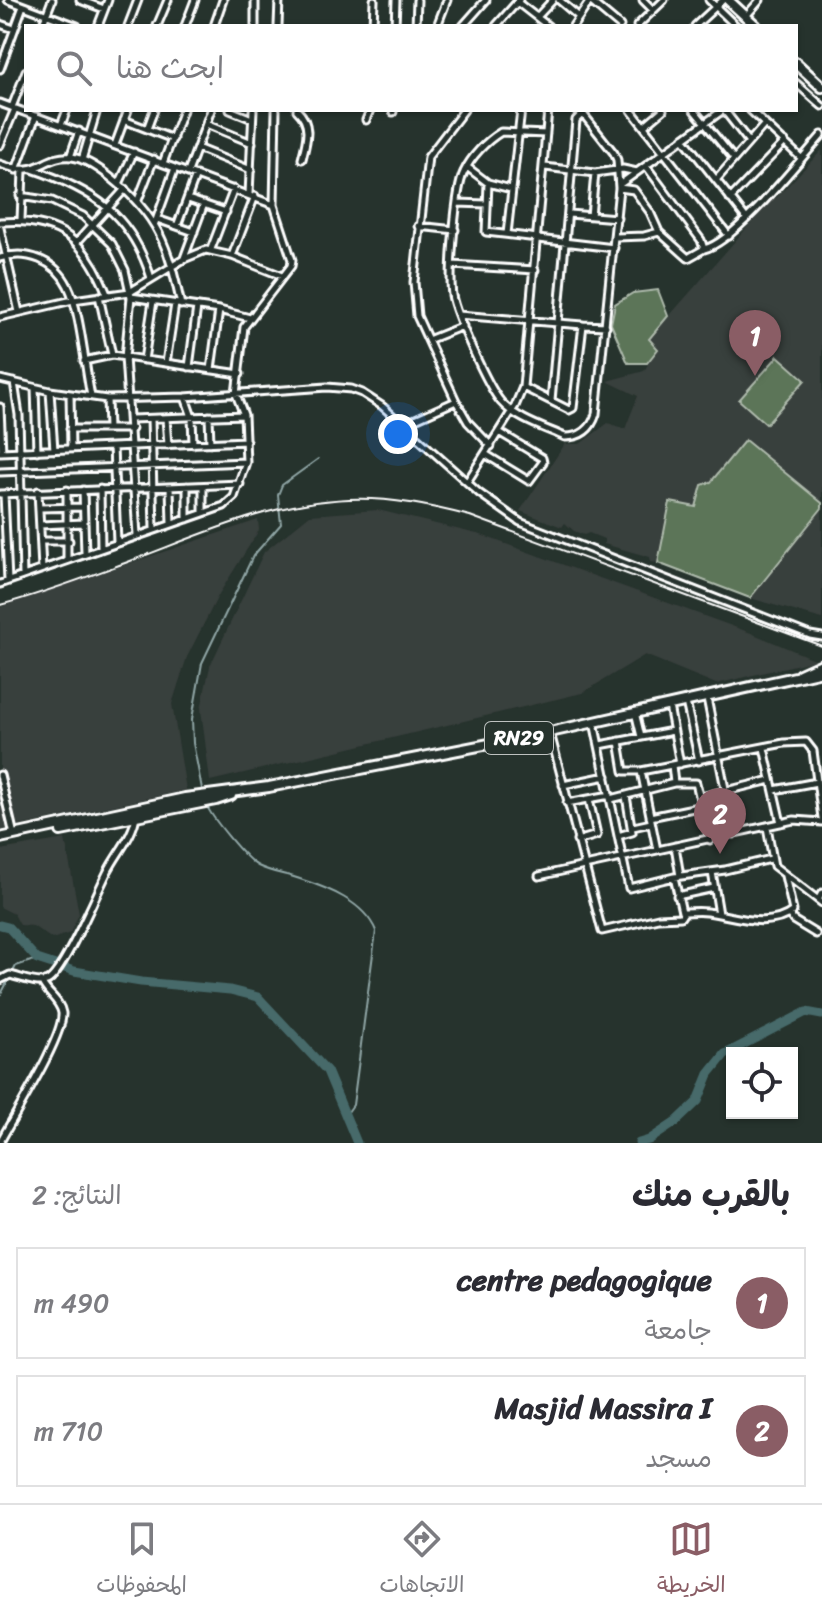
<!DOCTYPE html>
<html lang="ar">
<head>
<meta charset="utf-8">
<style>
	body { margin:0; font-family:Sriracha,"Playpen Sans Arabic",sans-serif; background:#f2f2f3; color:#2b2b33; direction:rtl }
	.controls { position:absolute; right:24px; bottom:24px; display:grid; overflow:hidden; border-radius:0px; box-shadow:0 2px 6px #0004 }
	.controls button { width:72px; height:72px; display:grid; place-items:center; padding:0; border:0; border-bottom:2px solid #e1e1e2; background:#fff; color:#2b2b33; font:40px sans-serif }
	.you { position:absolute; left:398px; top:434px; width:28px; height:28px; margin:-20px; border:6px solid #fff; border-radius:50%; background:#1a73e8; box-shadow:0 0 0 12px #1a73e833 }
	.badge { display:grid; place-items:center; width:52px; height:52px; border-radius:50%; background:#8a5d65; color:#fff; font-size:26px; font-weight:700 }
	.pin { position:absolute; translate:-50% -66px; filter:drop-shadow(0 2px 4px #0008) }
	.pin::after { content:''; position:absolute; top:42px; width:28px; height:24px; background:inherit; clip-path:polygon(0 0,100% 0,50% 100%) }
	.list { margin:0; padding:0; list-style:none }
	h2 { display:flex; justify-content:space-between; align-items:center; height:104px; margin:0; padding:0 32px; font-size:34px }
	h2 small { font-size:26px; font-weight:400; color:#7c7c81 }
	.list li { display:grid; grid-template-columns:52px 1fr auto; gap:24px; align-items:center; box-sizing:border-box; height:112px; margin:0 16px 16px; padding:0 16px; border:2px solid #e1e1e2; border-radius:0px }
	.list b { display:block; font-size:30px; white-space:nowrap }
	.list p { margin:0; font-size:26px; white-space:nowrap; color:#7c7c81 }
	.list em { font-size:26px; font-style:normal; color:#7c7c81 }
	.icon { flex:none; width:44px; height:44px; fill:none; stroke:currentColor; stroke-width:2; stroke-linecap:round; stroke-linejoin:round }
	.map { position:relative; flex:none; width:822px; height:1143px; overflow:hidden; direction:ltr }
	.search { position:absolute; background:#fff; box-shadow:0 2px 6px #0004; left:24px; right:24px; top:24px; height:88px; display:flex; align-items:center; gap:20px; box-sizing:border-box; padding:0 28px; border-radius:0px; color:#7c7c81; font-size:30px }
	.sheet { height:360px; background:#fff }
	nav { display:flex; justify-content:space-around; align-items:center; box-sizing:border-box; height:112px; border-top:2px solid #e1e1e2; background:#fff; font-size:22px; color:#7c7c81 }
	nav a { display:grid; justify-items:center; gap:4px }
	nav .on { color:#8a5d65 }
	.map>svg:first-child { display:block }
</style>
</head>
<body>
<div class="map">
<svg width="822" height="1143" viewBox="0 0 822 1143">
	<rect width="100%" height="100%" fill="#26332d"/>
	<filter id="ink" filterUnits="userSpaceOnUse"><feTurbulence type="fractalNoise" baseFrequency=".0125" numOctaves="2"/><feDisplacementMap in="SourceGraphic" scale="16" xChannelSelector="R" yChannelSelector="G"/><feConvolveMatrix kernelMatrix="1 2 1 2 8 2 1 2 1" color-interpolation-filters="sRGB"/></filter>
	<g filter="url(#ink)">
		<!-- built -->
		<path fill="#393f3d" d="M822,150v469l-72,-21 -92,-35 -7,-1 -1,-5 -46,-13v-5l-15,-6 -5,2 -10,-4 -9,-8 -3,4 -42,-16 45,-67h15l28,-21 17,6 13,-33 -31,-15 37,-10 13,-22 -8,-10 124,-141h3z
			M378,510l103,25 270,98 65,27 -100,24 -71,-29 -63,38 -372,88 -9,-72 9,-43 54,-114 46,-37z
			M258,520l1,10 -40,64 -32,63 -15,47 14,86 -186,40v-223z
			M65,839l14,75 -9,19 -18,6 -19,-13 -13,-1 -6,-11 -14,-7v-57z"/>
		<!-- green -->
		<path fill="#5c7459" stroke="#aebaac" stroke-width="2" d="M658,290l10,26 -19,23 9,10 -11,14h-19l-17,-39 4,-20 18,-11z
			M778,356l27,24 -39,44 -27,-24z
			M745,440l77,63v5l-72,90 -92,-35 12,-61 26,5 6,-22 9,-3z"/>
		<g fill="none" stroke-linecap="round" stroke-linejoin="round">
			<!-- stream -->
			<path stroke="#90a6a6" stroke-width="2" d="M202,789l-9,-46 -1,-24 10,-56 51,-107 28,-32 -3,-29 4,-10 36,-26
				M206,804c5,13 40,56 52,62 14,7 28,8 42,13 28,9 64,23 76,52l-23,174 -8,11
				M0,996l16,-30 21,-7"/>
			<!-- river -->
			<path stroke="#466a6b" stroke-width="9" d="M0,925l8,2 29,32 37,12 67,11 89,8 28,7 69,74 30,72
				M639,1143l10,-3 27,-18 22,-21 11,-27 16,-20 81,-42 16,3"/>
			<defs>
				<path id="minor" d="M8,0l69,26
					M80,0l24,9
					M559,0l20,17
					M643,0l10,10
					M709,0l27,26
					M590,1l30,25
					M517,2l31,24
					M746,16l14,-16
					M537,17l16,-17
					M0,24l14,5
					M42,26l10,-26
					M98,26l10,-26
					M128,26l10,-26
					M157,26l11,-26
					M185,26l10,-26
					M214,26l9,-26
					M255,26v-26
					M278,26l1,-26
					M373,26l1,-26
					M395,26l1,-26
					M416,26l1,-26
					M437,26l10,-26
					M463,26l23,-26
					M496,26l23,-26
					M573,26l17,-25
					M637,26l27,-26
					M695,26l28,-26
					M0,69l23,-63
					M796,83l26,23
					M0,103l274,102
					M12,107l14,-36
					M230,110l22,9
					M297,110c15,14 10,30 5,49
					M464,110l-36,47 -14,125 3,34 39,85 12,21 23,24
					M631,110l98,126
					M694,110l40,49
					M724,110l25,32
					M750,110l51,48
					M393,112v-2
					M124,120l49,19
					M366,120l4,-10
					M206,124l46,19
					M61,125l6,-15
					M644,126l19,-16
					M147,129l7,-19
					M546,134l-45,-2c-15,9 -30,25 -37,40 -9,18 -15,103 -12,123 3,19 36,92 49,107 15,17 44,26 64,35 16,0 26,-7 31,-23l23,-226 -2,-28 -3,-7 -34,-43
					M683,138l63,80
					M0,145l15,-36
					M115,145l13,-35
					M197,148l54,22
					M70,157l9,-26
					M82,160l15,-50
					M163,163l20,-53
					M0,164c40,16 42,-10 72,-7 13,2 28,12 38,20 49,39 58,69 71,128
					M467,167l21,16 23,6
					M545,167l50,6 28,-4 14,3
					M32,169c61,21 99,45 119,109
					M16,170l20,-54
					M188,172l23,-62
					M716,180l49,-56
					M488,183l-2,49 52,6
					M119,184l15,-32
					M619,185l104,-75
					M619,188l15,2 16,22 9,20
					M249,194l4,-84
					M20,196l32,5 31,15 29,28 13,26 6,27 -6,60 12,178
					M188,199l38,13
					M730,199l55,-57
					M138,200l16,-41
					M458,203l28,1
					M569,214l48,4
					M591,216l4,-43
					M157,219l37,13
					M21,220l2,-49
					M0,222c60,-5 86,19 107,72
					M155,223l20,-55
					M177,226l19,-51
					M418,226l37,4
					M0,228l19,84
					M507,234l14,-124
					M616,237l28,-1 15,-4 29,26 16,-9 -3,-9 -55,-74
					M538,239l76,9
					M77,242l48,-53
					M211,249l23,-60
					M704,249c30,-6 95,-88 118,-114
					M232,256l23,-60
					M0,258c27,-9 56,3 68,28 12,23 17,82 23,110
					M184,258l20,-54
					M452,265l83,5
					M99,296l13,59
					M131,297l88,13 31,8
					M458,315l125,10 -10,83 -4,2 -46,-23
					M0,317l73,-17 57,-8 54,-33 22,-9 26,6 50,20
					M583,325l23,1
					M428,340l35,-14
					M144,360l9,-59
					M84,361l28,-6 128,19
					M166,363l9,-59
					M189,367l8,-60
					M211,370l8,-60
					M0,379l50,12 57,8 78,-2 142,-10 24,2 11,4 20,13 97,87 41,29 290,113 12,2
					M14,382l5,33 4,161
					M35,388l2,63
					M50,391l4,59
					M70,394l1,55
					M185,397l7,20 1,27
					M107,399l1,30
					M551,401l25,-281 10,-10
					M0,407l2,45
					M209,416l1,27
					M166,418l2,27
					M131,419l113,-4
					M151,419l3,110
					M404,424l52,-23
					M70,429h62
					M113,447l4,95
					M0,452l246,-11
					M485,454l44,27 14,-19 -1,-4 -43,-26
					M0,472l246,-10
					M467,482l48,-76 8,-19 25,-277
					M187,486v33
					M170,487l1,37
					M100,489l1,59
					M67,490v70
					M83,490l2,63
					M38,491l4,78
					M0,494l240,-10
					M4,494l4,87
					M40,508l43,-1
					M203,513v-27
					M40,525l44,-2
					M41,541h28
					M0,584l224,-78 10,-9 12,-35 -2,-47 -8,-21 8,-67 47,-61 1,-6 -18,-55 2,-95
					M707,698l27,136
					M686,702l13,59
					M669,706l11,58
					M635,712l6,25
					M594,722l35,166 45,-11 51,-7 46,-11
					M550,733l52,198 56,-13 23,-1 3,-5
					M619,741l5,30h16
					M600,745l73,-14
					M764,748l17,75
					M672,765l2,18
					M0,775l14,60
					M563,785l43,-9
					M774,790l43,-8
					M701,797l70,-17
					M611,799l63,-16h22l14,57
					M567,803l43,-8
					M650,817l53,-11
					M633,827l18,-4
					M767,827l7,39 48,37
					M618,836l14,-4 -6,-36
					M577,841l20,-6 -8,-36
					M675,846l5,30
					M657,850l-16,-79 143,-28 22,-1 7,9 9,67
					M712,872l7,42
					M539,876l255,-56 28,2
					M674,877l8,35c9,0 17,-1 25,0 28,4 62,18 86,-1l-8,-35
					M677,896l37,-8
					M818,900l4,-7
					M789,914l4,6 23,14
					M0,980l10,-5c10,2 27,10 37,6 16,-7 51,-91 61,-110 9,-18 26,-36 28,-56
					M0,1142c13,-25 64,-105 62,-129 -2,-13 -16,-20 -20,-31"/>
				<path id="primary" d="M728,0l28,26
					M796,63l26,24"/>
				<path id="trunk" d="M800,674l22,-10
					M61,831l155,-31 15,-5
					M0,838l185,-40 84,-11 281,-55 272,-61"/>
			</defs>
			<!-- minor casing -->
			<use href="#minor" stroke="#fff" stroke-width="11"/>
			<!-- primary casing -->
			<use href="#primary" stroke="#fff" stroke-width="14"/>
			<!-- trunk casing -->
			<use href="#trunk" stroke="#fff" stroke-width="14"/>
			<!-- minor -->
			<use href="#minor" stroke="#26332d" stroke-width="5"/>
			<!-- primary -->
			<use href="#primary" stroke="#26332d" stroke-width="8"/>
			<!-- trunk -->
			<use href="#trunk" stroke="#26332d" stroke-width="8"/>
			<!-- rail -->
			<path stroke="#fff" stroke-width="2" d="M0,605c45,-12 89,-29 133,-45 72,-27 139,-58 216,-61 41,-2 82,7 121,17l352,130"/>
		</g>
	</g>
	<g text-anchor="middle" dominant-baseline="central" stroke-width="7" stroke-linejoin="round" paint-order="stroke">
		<!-- shield labels -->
		<rect fill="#26332d" stroke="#bec2c0" stroke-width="2" x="485" y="722" width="68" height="32" rx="6"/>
		<g font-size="20" font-weight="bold" fill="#fff">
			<text x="519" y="738">RN29</text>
		</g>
	</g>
</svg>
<div class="controls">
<button><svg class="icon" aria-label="locate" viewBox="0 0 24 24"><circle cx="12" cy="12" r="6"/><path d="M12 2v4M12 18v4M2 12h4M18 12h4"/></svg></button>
</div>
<div class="you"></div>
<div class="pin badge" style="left:755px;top:376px">1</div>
<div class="pin badge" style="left:720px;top:854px">2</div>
<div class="search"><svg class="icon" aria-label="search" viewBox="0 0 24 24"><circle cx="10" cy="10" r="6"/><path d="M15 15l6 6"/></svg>ابحث هنا</div>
</div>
<section class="sheet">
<h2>بالقرب منك<small>النتائج: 2</small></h2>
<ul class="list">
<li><span class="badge">1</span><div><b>centre pedagogique</b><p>جامعة</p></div><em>490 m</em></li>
<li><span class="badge">2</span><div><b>Masjid Massira I</b><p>مسجد</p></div><em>710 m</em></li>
</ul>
</section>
<nav>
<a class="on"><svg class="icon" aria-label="map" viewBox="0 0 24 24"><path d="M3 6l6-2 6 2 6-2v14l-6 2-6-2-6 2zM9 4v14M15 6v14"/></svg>الخريطة</a>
<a><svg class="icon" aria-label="directions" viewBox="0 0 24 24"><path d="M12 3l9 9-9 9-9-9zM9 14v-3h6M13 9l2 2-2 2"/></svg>الاتجاهات</a>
<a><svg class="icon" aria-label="saved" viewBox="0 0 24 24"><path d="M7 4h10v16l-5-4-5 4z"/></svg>المحفوظات</a>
</nav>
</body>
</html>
